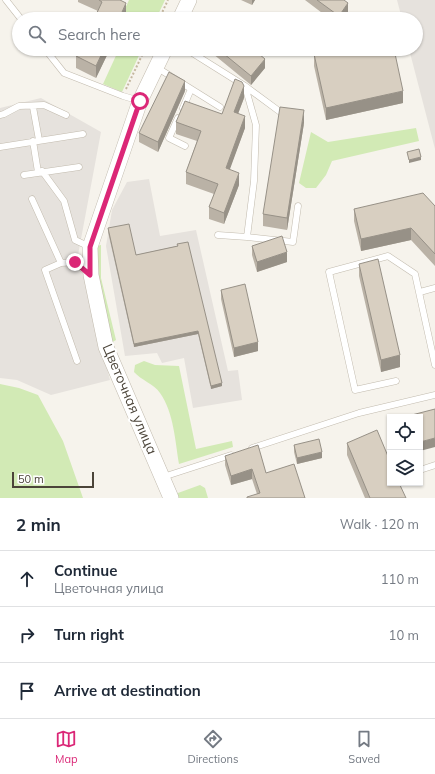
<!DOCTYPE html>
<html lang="en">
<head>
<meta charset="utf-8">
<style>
	body { margin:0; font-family:Mulish,sans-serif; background:#f2f2f3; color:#1f2937 }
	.controls { position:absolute; right:12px; bottom:12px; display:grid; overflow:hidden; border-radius:0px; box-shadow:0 1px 3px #0004 }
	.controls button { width:36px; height:36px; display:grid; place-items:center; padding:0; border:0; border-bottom:1px solid #e0e1e3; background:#fff; color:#1f2937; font:20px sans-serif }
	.scale { position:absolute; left:12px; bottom:10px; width:82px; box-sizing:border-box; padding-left:4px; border:2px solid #4b4439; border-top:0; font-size:11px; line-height:14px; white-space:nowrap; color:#4b4439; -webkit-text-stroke:3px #fff; paint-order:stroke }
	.stop { position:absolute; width:12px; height:12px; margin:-9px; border:3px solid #db2777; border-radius:50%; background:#fff }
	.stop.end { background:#db2777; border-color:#fff; box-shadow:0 1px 4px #0008 }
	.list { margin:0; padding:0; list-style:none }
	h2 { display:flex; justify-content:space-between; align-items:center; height:52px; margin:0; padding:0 16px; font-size:17px }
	h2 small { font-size:13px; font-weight:400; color:#747a83 }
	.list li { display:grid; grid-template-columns:26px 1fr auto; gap:12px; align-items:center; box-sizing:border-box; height:56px; padding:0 16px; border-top:1px solid #e0e1e3 }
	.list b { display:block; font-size:15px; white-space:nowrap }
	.list p { margin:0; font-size:13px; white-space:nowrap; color:#747a83 }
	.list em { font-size:13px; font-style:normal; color:#747a83 }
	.icon { flex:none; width:22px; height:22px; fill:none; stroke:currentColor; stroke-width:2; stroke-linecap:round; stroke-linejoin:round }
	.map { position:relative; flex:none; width:435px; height:498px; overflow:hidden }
	.search { position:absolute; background:#fff; box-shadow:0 1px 3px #0004; left:12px; right:12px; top:12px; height:44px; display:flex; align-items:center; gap:10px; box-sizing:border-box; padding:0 14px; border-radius:22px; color:#747a83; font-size:15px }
	.sheet { height:220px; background:#fff }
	nav { display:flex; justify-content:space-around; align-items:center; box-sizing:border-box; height:56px; border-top:1px solid #e0e1e3; background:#fff; font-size:11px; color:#747a83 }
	nav a { display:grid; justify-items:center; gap:2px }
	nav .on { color:#db2777 }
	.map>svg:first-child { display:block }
</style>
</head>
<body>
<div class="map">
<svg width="435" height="498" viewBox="0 0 435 498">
	<rect width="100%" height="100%" fill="#f6f3ec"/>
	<!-- industrial -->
	<path fill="#e6e2dd" d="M397,0h38v149l-26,-100h7v-30h-14z
		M41,98l60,34 -23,123 32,125 -59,15 -34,-15 -17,-2v-270z
		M149,179l11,57 36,-6 32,141 10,-1 4,30 -49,8 -9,-50 -22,5 -5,-10 -32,3 -19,-110 6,-36 15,-28z"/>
	<!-- green -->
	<path fill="#d2eab5" d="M129,0h36l-9,19h-23l1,-3 -10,-5z
		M119,49h23l-20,43 -19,-8z
		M416,128l3,13 -87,20 -6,14 -10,13h-10l-7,-5 12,-51 17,10z
		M101,245v33l15,62 -5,3 -16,-68 1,-29z
		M144,361l11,4 24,1 17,83 36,-8 1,6 -54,17c-4,-23 -5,-51 -19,-71 -6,-9 -19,-13 -26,-21l1,-7z
		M0,384l19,4 19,7 25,46 20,57h-83z
		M200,485l5,3 3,10h-32l2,-5z"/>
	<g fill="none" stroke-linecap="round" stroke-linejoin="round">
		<defs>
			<path id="service" d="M6,0l15,19
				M45,49l19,24 59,23 17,5
				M186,49l59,37 38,28
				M156,67l64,40
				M33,107l6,33
				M183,108l8,-19
				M0,115l4,-1 15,-8 25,-1 22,10
				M178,118l-9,20 16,8
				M33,141l5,31
				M0,147l83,-13
				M42,171l22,30 11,39 15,7
				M24,175l55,-8
				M32,199l29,64
				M218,235l29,2 7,-56 2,-56 -11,-39
				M247,237l46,5 5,-36
				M420,292l15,-4
				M77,361l-32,-91 16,-7 14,-1 14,12
				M396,381l-41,9 -26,-118 59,-16 27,18 20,91
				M252,448l107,-35 76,-18
				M420,470l15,-5
				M163,477l68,-22"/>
			<path id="tertiary" d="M180,19l9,-19
				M165,49l-25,52 -50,146 1,28 15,72 65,151"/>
		</defs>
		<!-- service casing -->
		<use href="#service" stroke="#c2bbae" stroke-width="7"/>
		<!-- tertiary casing -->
		<use href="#tertiary" stroke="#c2bbae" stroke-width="16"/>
		<!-- path -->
		<path stroke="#c4b79f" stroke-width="2" stroke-dasharray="2 2" stroke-linecap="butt" d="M159,19l9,-19
			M126,89l19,-40"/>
		<!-- service -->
		<use href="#service" stroke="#fff" stroke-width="6"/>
		<!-- tertiary -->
		<use href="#tertiary" stroke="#fff" stroke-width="15"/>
	</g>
	<!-- wall -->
	<path fill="#bab2a6" d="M78,0h43l5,15 -28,-4 -20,-9z
		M241,0h14l-3,5z
		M305,0h39l4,12 -5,7h-13z
		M110,49l-14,29 -20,-10v-12z
		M207,49h46l12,19 -14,17z
		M314,54l89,49 -77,17 -12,-54z
		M185,91l-27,61 -19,-10v-9z
		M244,98l-6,16 7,14 -16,42 10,15 -15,39 -15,-5v-12l5,-13 -28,-10v-12l11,-31 -21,-7v-12l46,-8z
		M304,123l-17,107 -24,-4v-12z
		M435,206v60l-24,-26 -50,11 -7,-30v-12z
		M108,228l28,27 41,-9v-2l45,142 -11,3 -13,-55 -64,13 -26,-115z
		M252,246l35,16 -30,10 -5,-17z
		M359,264l41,103 -19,5 -22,-96z
		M221,290l37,61 -24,6 -13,-58z
		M347,443l59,55h-41l-18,-43z
		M294,445l28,13 -25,6 -3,-12z
		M225,456l41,17 39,25 -48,-4 -5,-15 -21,6 -6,-20z"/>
	<!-- shaded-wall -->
	<path fill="#979187" d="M252,0h3l-3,5z
		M126,3v12l-2,4h-5z
		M348,3v9l-5,7h-4v-3z
		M104,49h6l-14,29v-12z
		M265,59v9l-14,17v-9z
		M185,81v10l-27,61v-10z
		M244,86v12l-10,26v-12z
		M403,91v12l-77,17v-12z
		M304,110v13l-17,107v-12z
		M245,116v12l-19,52v-12z
		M421,157v3l-12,3v-3z
		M239,173v12l-15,39v-11z
		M411,228v12l-50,11v-12z
		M287,252v10l-30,10v-10z
		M198,331v3l-64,13v-3z
		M258,342v9l-24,6v-9z
		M400,355v12l-19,5v-12z
		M222,383v3l-11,3v-3z
		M435,438v9l-15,4v-9z
		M322,452v6l-25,6v-6z
		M252,469v10l-21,6v-9z"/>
	<!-- building -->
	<path fill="#d8cfc1" stroke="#979187" d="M99,0h21l6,3 -7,16h-25l8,-17z
		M317,0h27l4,3 -9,13z
		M79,49h25l-8,17 -20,-10z
		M218,49h35l12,10 -14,17z
		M337,49h57l9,42 -77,17 -12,-54z
		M169,72l16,9 -27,61 -19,-9z
		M235,79l7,3 2,4 -10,26 11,4 -19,52 13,5 -15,40 -15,-6 9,-23 -32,-12 15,-41 -25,-9 9,-21 37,13z
		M280,107l24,3 -17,108 -24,-4z
		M419,149l2,8 -12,3 -2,-8z
		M423,193l12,13v48l-24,-26 -50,11 -7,-30z
		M129,224l7,31 42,-9 -1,-2 11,-2 34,141 -11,3 -13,-55 -64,13 -26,-116z
		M282,236l5,16 -30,10 -5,-16z
		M378,259l22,96 -19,5 -22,-96z
		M245,284l13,58 -24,6 -13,-58z
		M435,409v29l-15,4v-25h-16z
		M377,430l13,31v22h9l7,15h-36l-23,-55z
		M319,439l3,13 -25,6 -3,-13z
		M258,445l8,28 28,-9 11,34h-58v-1l13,-4 -8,-24 -21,7 -6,-20z"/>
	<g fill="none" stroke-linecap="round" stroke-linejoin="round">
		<!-- route -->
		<path stroke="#db2777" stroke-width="5" d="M75,262l15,13v-28l50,-146"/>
	</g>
	<g text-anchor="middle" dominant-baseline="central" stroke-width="4" stroke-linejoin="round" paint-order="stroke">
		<!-- street labels -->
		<g font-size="14" fill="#4b4439" stroke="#fff">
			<text transform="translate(130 399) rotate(67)">Цветочная улица</text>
		</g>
	</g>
</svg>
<div class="controls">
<button><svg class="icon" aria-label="locate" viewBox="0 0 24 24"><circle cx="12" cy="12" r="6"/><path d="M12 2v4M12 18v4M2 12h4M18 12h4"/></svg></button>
<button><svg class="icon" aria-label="layers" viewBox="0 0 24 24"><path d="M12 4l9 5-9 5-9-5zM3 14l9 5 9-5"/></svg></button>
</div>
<div class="scale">50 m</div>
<div class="stop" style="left:140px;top:101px"></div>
<div class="stop end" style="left:75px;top:262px"></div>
<div class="search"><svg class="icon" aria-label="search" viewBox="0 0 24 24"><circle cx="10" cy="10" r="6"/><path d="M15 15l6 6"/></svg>Search here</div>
</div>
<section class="sheet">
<h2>2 min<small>Walk · 120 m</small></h2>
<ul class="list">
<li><svg class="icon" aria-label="ahead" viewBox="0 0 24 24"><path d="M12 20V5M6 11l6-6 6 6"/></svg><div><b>Continue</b><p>Цветочная улица</p></div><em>110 m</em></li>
<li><svg class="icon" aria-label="right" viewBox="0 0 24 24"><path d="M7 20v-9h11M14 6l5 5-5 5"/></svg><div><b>Turn right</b></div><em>10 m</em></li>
<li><svg class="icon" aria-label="arrive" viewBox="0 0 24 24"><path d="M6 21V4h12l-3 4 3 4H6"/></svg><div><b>Arrive at destination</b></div></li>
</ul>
</section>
<nav>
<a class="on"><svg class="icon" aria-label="map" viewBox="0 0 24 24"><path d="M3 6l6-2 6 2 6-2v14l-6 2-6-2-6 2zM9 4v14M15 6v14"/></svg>Map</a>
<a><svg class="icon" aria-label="directions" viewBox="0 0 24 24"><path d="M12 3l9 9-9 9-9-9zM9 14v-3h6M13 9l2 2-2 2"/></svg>Directions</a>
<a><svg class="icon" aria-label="saved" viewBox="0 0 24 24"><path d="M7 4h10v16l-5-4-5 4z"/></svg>Saved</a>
</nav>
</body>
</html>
